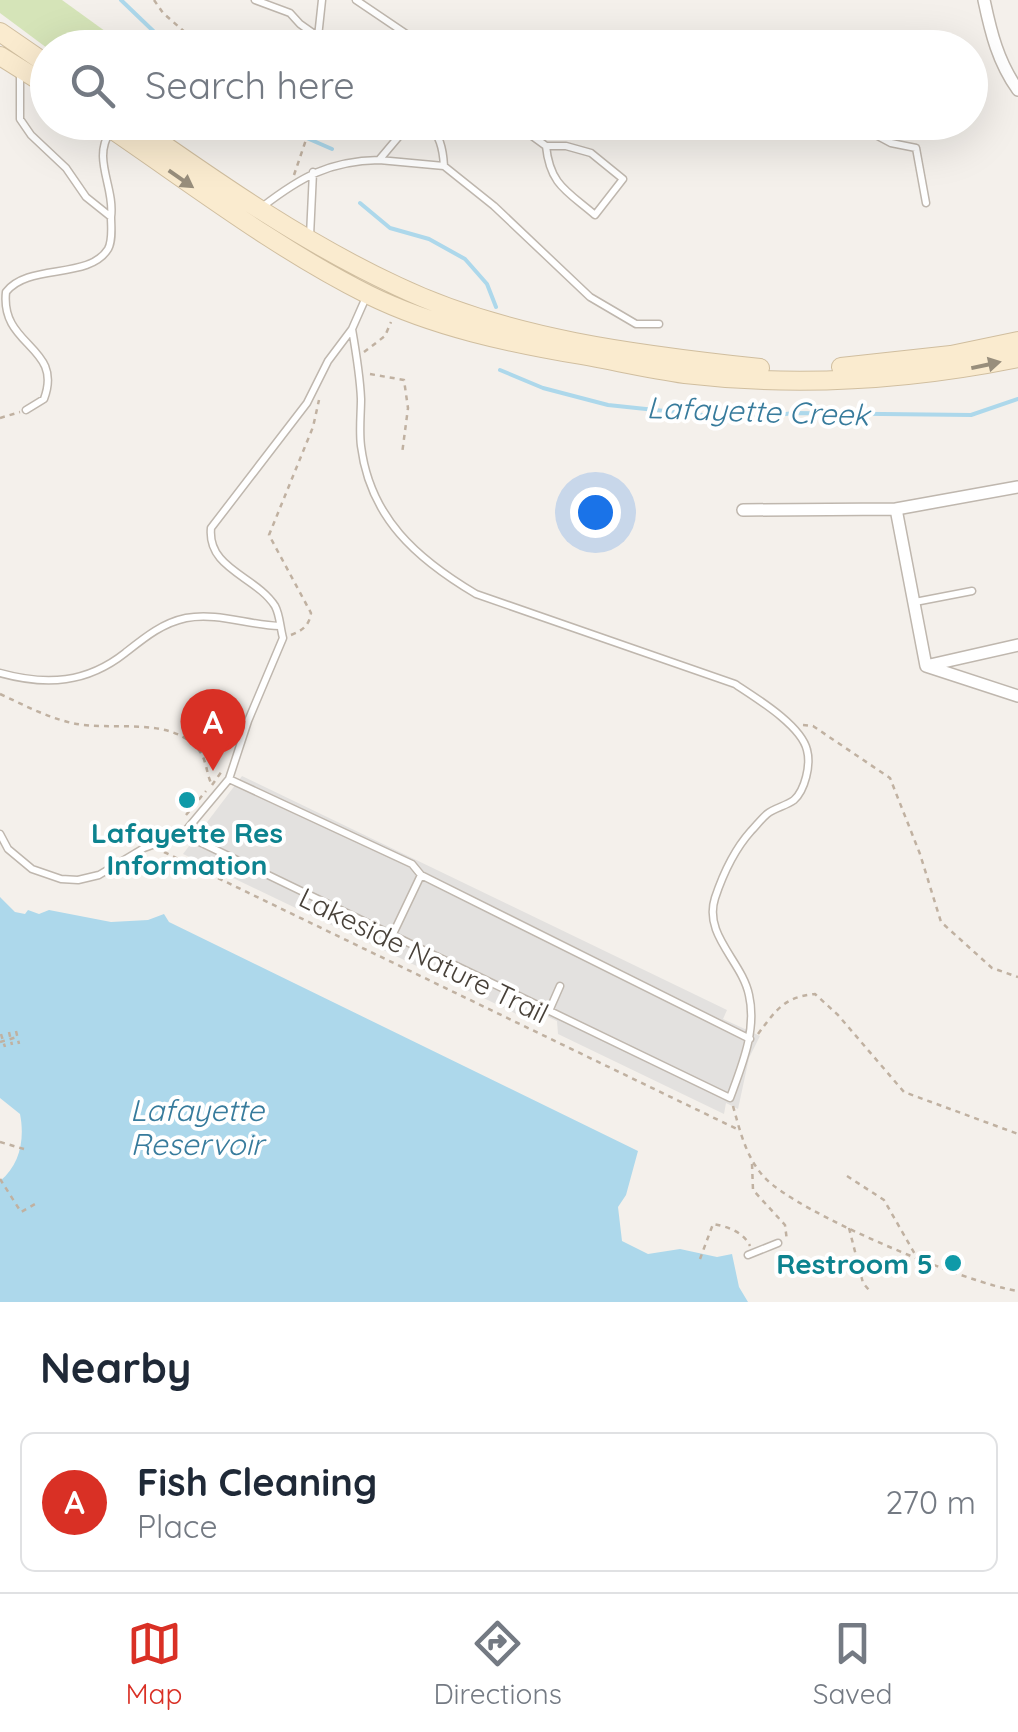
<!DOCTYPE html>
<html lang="en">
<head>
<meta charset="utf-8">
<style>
	body { margin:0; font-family:Quicksand,sans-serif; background:#f6f6f7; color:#1f2937 }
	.you { position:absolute; left:595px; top:512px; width:35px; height:35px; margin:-25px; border:8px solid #fff; border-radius:50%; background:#1a73e8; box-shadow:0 0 0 15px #1a73e833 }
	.badge { display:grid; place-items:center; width:65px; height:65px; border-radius:50%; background:#d93025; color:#fff; font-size:32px; font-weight:700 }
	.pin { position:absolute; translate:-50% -82px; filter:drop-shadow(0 2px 5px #0008) }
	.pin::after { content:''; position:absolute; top:52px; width:35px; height:30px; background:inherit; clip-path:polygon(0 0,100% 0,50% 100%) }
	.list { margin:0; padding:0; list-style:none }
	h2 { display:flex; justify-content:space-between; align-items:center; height:130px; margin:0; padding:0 40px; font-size:42px }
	h2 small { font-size:32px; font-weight:400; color:#747a83 }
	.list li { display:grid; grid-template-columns:65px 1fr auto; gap:30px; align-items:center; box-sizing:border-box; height:140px; margin:0 20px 20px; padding:0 20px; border:2px solid #e0e1e3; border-radius:15px }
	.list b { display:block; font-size:38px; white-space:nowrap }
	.list p { margin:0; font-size:32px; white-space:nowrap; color:#747a83 }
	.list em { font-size:32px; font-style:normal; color:#747a83 }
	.icon { flex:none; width:55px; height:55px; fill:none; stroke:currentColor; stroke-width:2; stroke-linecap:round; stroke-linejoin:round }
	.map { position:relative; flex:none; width:1018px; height:1302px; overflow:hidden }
	.search { position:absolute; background:#fff; box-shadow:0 10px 40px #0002; left:30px; right:30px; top:30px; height:110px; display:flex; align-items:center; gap:25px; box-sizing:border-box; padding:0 35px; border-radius:55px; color:#747a83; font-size:38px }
	.sheet { height:290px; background:#fff }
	nav { display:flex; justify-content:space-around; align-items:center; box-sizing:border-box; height:140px; border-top:2px solid #e0e1e3; background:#fff; font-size:28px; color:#747a83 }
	nav a { display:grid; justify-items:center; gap:5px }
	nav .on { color:#d93025 }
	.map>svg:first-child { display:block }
</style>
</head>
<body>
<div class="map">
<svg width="1018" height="1302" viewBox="0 0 1018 1302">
	<rect width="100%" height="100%" fill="#f4f0eb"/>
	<!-- green -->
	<path fill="#d5e4b8" d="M0,0h62l65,47 -80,1 -47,-35z"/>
	<!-- parking -->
	<path fill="#e3e1df" d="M242,776l485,234 -4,9 37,17 -11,22 -11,51 -12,-6 -2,11 -166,-80 -1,-13 -29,-13 -1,11 -344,-165z"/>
	<!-- water -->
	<path fill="#add8eb" d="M0,897l15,15 10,2 3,-4 11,4 10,-4 62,12 37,-2 16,-6 5,8 469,229 -12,44 -8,12 4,34 26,13 32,-5 37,8 15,-3 7,33 9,15h-748v-121c20,-16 25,-42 20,-67l-20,-16z"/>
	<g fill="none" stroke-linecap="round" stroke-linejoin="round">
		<!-- stream -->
		<path stroke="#add8eb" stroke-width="4" d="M121,0l50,48
			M270,122l62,27
			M360,203l30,25 39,11 36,20 22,25 9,23
			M500,370l43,18 65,17 104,11 48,1 34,-4 177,2 47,-16"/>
		<defs>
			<path id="service" d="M255,0l35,13 10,11 34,24
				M356,0l71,48
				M318,37l4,-37
				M20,74v45l11,16 35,33 20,29 25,20c0,9 2,23 -3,32 -19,31 -80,14 -102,43 -6,55 58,54 38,107l-18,11
				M426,122c14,12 17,27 18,44
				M513,122l33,24h20l25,7 32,26 -28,36c-28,-24 -45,-30 -49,-69
				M110,132c-18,27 5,55 1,85
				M876,135l15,8 25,5 10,55
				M379,160l65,6 50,40 96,91 46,27h23
				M262,207c39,-30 67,-46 117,-47l32,-38
				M310,236l3,-64
				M915,602l57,-11
				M0,673c47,13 87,10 125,-20 19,-15 37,-30 61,-35 31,-6 62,7 93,8
				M229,779l183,85 9,11 329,164
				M0,834l8,15 24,20 29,10 17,1 21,-5 45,-27 39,-14 46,-55 19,-58 35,-83c-3,-11 -3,-23 -8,-32 -19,-30 -68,-37 -64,-78l96,-125 21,-42 24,-32 15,-34
				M183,834l547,264c12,-33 27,-68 19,-103 -7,-34 -46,-60 -34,-97 8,-24 19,-48 36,-67 5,-5 10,-12 16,-17 7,-6 19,-8 27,-14 11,-10 17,-35 13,-50 -6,-25 -51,-52 -72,-66l-259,-90c-59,-35 -106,-76 -115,-148 -2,-16 0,-32 0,-47 -1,-24 -5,-47 -9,-70
				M392,936l29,-61
				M549,1011l11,-25
				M748,1255l30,-12"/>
			<path id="minor" d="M984,0c7,33 14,62 34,90
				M896,509l30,157 92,30
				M743,510l153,-1 122,-22
				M930,665l88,-20"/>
			<path id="secondary" d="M0,32l48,33
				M0,56l48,30
				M101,122c89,60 172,125 268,173 65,32 141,48 212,60 34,6 69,14 104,19 110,13 225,6 333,-16
				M131,122c86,60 171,120 266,164 111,53 242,69 363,82
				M841,367l110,-12 67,-14"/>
		</defs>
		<!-- service casing -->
		<use href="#service" stroke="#bfb7ae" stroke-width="9"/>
		<!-- minor casing -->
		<use href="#minor" stroke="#bfb7ae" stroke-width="14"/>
		<!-- secondary casing -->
		<use href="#secondary" stroke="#d0be9f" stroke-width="20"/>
		<!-- path -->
		<path stroke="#c0b1a1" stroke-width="2.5" stroke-dasharray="5 5" stroke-linecap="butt" d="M154,0l9,13 40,35
			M294,175l18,-53
			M364,352l21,-16 6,-14
			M370,374l34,6 4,28 -6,46
			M0,418l20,-6
			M291,635c12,-5 18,-9 20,-22l-42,-78 44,-108 6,-27
			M0,694c24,11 46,23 72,29 38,9 97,-8 126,26 9,10 8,25 14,36
			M803,725l10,1 77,52 30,76 21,68 51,46 26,9
			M212,785l10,-14
			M186,815l20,-24
			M164,852l575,278
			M16,1031l3,13
			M9,1032l3,13
			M1,1034l4,13
			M758,1034c18,-24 26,-37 57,-40l23,21 66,77 114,42
			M0,1042l17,-5
			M733,1106c7,25 13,51 31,71 33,36 204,107 254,114
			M0,1142l24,7
			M752,1164l1,26 32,35 2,16
			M847,1176l37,24 32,56
			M0,1179l21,33 16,-9
			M849,1228l14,55 6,7
			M700,1259l13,-35c13,2 31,8 37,22"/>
		<!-- service -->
		<use href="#service" stroke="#fff" stroke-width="6"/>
		<!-- minor -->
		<use href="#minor" stroke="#fff" stroke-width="11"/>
		<!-- secondary -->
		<use href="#secondary" stroke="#faebcf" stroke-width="18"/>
	</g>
	<!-- one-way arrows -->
	<defs><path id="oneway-solid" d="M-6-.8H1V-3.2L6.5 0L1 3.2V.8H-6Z" transform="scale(2.5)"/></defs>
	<g fill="#988e7c">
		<use href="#oneway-solid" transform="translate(181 179) rotate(35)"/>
		<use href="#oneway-solid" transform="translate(986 365) rotate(-12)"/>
	</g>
	<!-- markers -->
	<g fill="#0f9aa8" stroke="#fff" stroke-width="4">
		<circle cx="187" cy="800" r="10"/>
		<circle cx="953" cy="1263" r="10"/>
	</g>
	<g text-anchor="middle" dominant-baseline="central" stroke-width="8" stroke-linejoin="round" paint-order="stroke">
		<!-- culture labels -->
		<g font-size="28" font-weight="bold" fill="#0d838f" stroke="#fff">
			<text x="187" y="832">Lafayette Res<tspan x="187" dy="32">Information</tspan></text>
			<text x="933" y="1263" text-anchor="end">Restroom 5</text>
		</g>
		<!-- street labels -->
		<g font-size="28" fill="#484139" stroke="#fff">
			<text transform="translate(424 955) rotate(26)">Lakeside Nature Trail</text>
		</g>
		<!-- water labels -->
		<g font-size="30" font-style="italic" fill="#377b9c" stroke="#fff">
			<text transform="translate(758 411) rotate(2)">Lafayette Creek</text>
			<text x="197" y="1110">Lafayette<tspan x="197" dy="34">Reservoir</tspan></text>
		</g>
	</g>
</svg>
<div class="you"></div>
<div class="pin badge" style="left:213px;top:771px">A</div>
<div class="search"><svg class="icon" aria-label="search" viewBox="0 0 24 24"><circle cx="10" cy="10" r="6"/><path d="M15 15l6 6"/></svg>Search here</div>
</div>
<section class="sheet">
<h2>Nearby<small></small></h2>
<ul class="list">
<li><span class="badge">A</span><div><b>Fish Cleaning</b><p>Place</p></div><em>270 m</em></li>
</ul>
</section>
<nav>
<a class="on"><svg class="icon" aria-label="map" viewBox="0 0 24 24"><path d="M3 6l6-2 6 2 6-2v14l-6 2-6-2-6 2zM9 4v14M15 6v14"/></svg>Map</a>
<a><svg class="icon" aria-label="directions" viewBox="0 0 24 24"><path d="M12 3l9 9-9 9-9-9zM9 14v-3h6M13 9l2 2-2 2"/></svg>Directions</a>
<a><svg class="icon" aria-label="saved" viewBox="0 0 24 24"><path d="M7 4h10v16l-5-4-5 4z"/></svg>Saved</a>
</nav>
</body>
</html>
